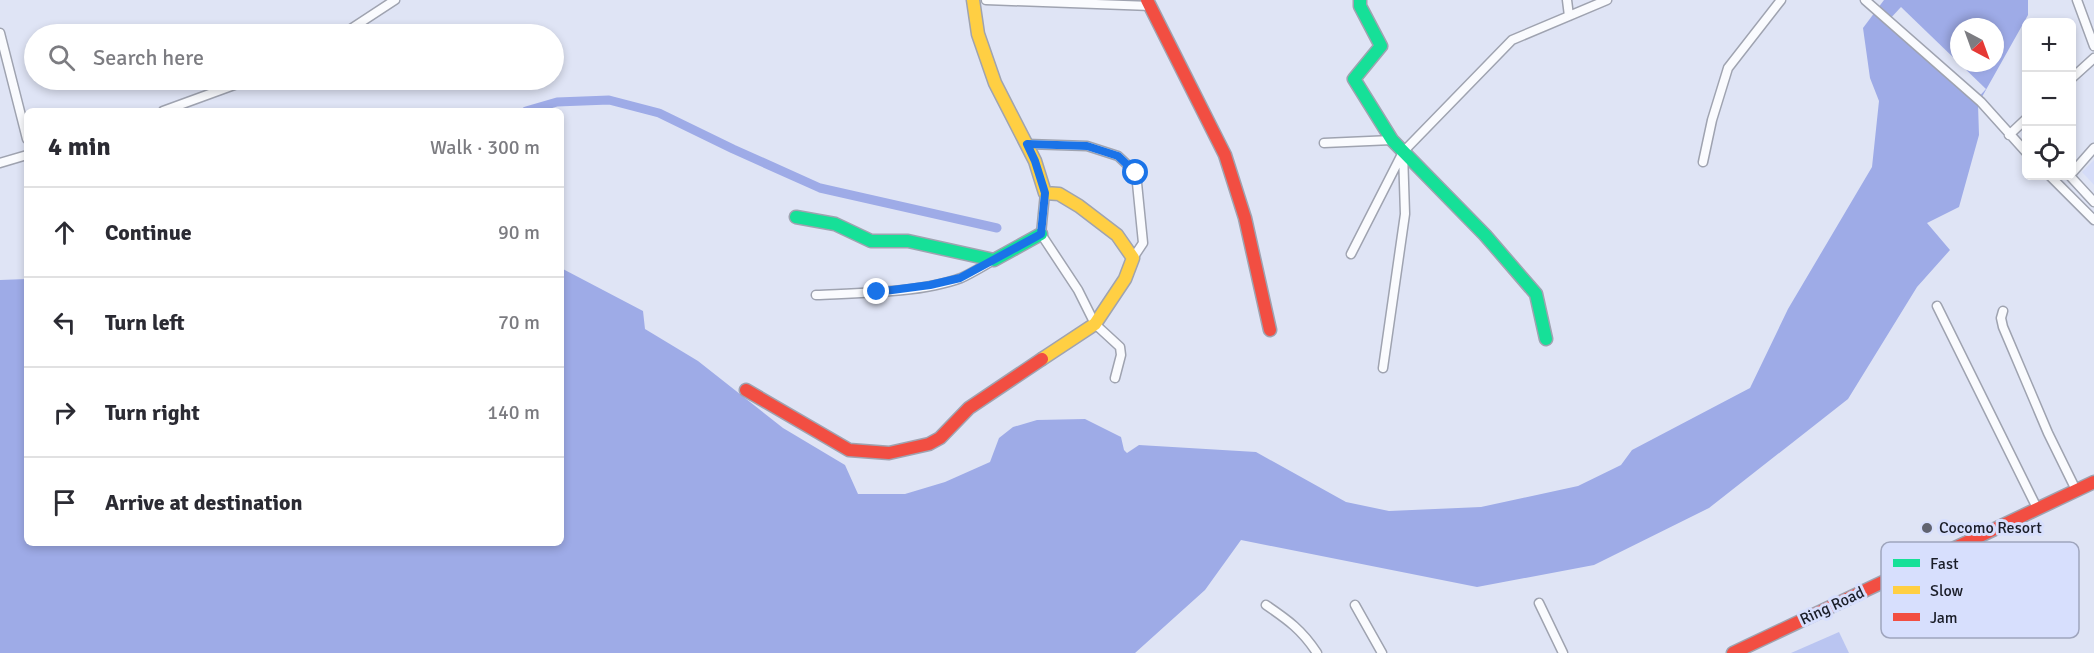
<!DOCTYPE html>
<html lang="en">
<head>
<meta charset="utf-8">
<style>
	body { margin:0; font-family:Signika,sans-serif; background:#f7f7f7; color:#2b2b33 }
	.controls { position:absolute; right:18px; top:18px; display:grid; overflow:hidden; border-radius:9px; box-shadow:0 3px 9px #0003 }
	.controls button { width:54px; height:54px; display:grid; place-items:center; padding:0; border:0; border-bottom:2px solid #e1e1e2; background:#fff; color:#2b2b33; font:30px sans-serif }
	.compass { position:absolute; left:1950px; top:18px; width:54px; height:54px; border-radius:50%; background:#fff; box-shadow:0 3px 9px #0003; rotate:139deg }
	.stop { position:absolute; width:18px; height:18px; margin:-14px; border:4px solid #1a73e8; border-radius:50%; background:#fff }
	.stop.end { background:#1a73e8; border-color:#fff; box-shadow:0 2px 6px #0008 }
	.list { margin:0; padding:0; list-style:none }
	h2 { display:flex; justify-content:space-between; align-items:center; height:78px; margin:0; padding:0 24px; font-size:26px }
	h2 small { font-size:20px; font-weight:400; color:#7c7c81 }
	.list li { display:grid; grid-template-columns:39px 1fr auto; gap:18px; align-items:center; box-sizing:border-box; height:90px; padding:0 24px; border-top:2px solid #e1e1e2 }
	.list b { display:block; font-size:22px; white-space:nowrap }
	.list em { font-size:20px; font-style:normal; color:#7c7c81 }
	.icon { flex:none; width:33px; height:33px; fill:none; stroke:currentColor; stroke-width:2; stroke-linecap:round; stroke-linejoin:round }
	.map { position:relative; flex:none; width:2094px; height:653px; overflow:hidden }
	.search { position:absolute; background:#fff; box-shadow:0 3px 9px #0003; left:24px; top:24px; width:540px; height:66px; display:flex; align-items:center; gap:15px; box-sizing:border-box; padding:0 21px; border-radius:33px; color:#7c7c81; font-size:22px }
	.panel { position:absolute; background:#fff; box-shadow:0 3px 9px #0003; left:24px; top:108px; width:540px; height:438px; border-radius:9px }
	.map>svg:first-child { display:block }
</style>
</head>
<body>
<div class="map">
<svg width="2094" height="653" viewBox="0 0 2094 653">
	<rect width="100%" height="100%" fill="#dfe4f5"/>
	<!-- built -->
	<path fill="#d5dcf8" d="M2094,160v25l-12,-13z"/>
	<!-- green -->
	<path fill="#bac5f1" d="M1839,632l10,21h-58z"/>
	<!-- water -->
	<path fill="#9eabe7" fill-rule="evenodd" d="M1884,0h144v15l-50,89 1,31 -20,72 -32,16 23,27 -33,37 -69,112 -139,109 -115,57 -117,22 -236,-47 -36,50 -70,63h-1135v-373l27,-1v264h534v-275l82,43 2,18 53,32 85,67 62,37 13,29h47l40,-12 45,-20 9,-24 14,-11 24,-7 48,-1 36,18 3,13 3,3 12,-8 117,7 90,50 43,9 92,-4 97,-21 43,-21 11,-15 118,-62 38,-79 84,-142 7,-66 -9,-23 -7,-50zM1959,27h36v36h-36z"/>
	<!-- pier -->
	<path fill="#dfe4f5" d="M1901,7l85,82 -12,13 -86,-81z"/>
	<g fill="none" stroke-linecap="round" stroke-linejoin="round">
		<!-- canal -->
		<path stroke="#9eabe7" stroke-width="9" d="M526,111l31,-9 52,-2 50,13 74,36 87,39 177,40"/>
		<defs>
			<path id="street" d="M986,0l165,6
				M1567,0l2,16
				M1865,0l116,102 45,50
				M2077,0l17,46
				M0,33l27,106
				M343,34l52,-34
				M2072,78l22,-20
				M163,111l85,-31
				M2009,135l17,-16
				M1324,143l68,-3
				M1027,144l60,2 31,10 18,17 7,70 -10,15
				M1703,162l9,-42 16,-52 53,-68
				M0,163l27,-8
				M2072,173l22,-25
				M2050,176l44,44
				M2070,176l24,26
				M1045,193l-4,41 37,56 17,34 25,23 1,8 -6,23
				M1351,254l52,-102 109,-112 95,-40
				M816,295c43,-2 105,-2 145,-17 11,-5 22,-12 33,-18
				M1937,306l100,202
				M2003,311l-2,7 2,9 45,106 28,57
				M1383,368l22,-154 -2,-62
				M1539,603l24,50
				M1266,605c22,15 36,25 51,48
				M1355,605l27,48"/>
			<path id="fast" d="M1360,0v6l21,40 -27,33 38,61 93,95 51,59 10,45
				M796,217l39,7 36,17h37l86,19 47,-26"/>
			<path id="slow" d="M973,0l5,34 17,49 40,78 10,32 14,1 20,12 38,29 16,23 -8,21 -30,45 -53,35"/>
			<path id="jam" d="M1147,0l78,155 20,63 25,112
				M746,390l103,60 40,3 40,-9 11,-6 29,-30 73,-49
				M1733,653l361,-171"/>
		</defs>
		<!-- street casing -->
		<use href="#street" stroke="#9fa3b0" stroke-width="11"/>
		<!-- fast casing -->
		<use href="#fast" stroke="#9fa3b0" stroke-width="15"/>
		<!-- slow casing -->
		<use href="#slow" stroke="#9fa3b0" stroke-width="15"/>
		<!-- jam casing -->
		<use href="#jam" stroke="#9fa3b0" stroke-width="15"/>
		<!-- street -->
		<use href="#street" stroke="#fafbfe" stroke-width="8"/>
		<!-- fast -->
		<use href="#fast" stroke="#16e098" stroke-width="12"/>
		<!-- slow -->
		<use href="#slow" stroke="#ffcf43" stroke-width="12"/>
		<!-- jam -->
		<use href="#jam" stroke="#f24e42" stroke-width="12"/>
	</g>
	<g fill="none" stroke-linecap="round" stroke-linejoin="round">
		<!-- route -->
		<path stroke="#1a73e8" stroke-width="8" d="M877,292l53,-7 30,-7 81,-44 4,-41 -10,-32 -8,-17 60,2 31,10 18,17"/>
	</g>
	<!-- markers -->
	<circle fill="#606370" stroke="#d7dffd" stroke-width="2" cx="1927" cy="528" r="6"/>
	<g text-anchor="middle" dominant-baseline="central" stroke-width="6" stroke-linejoin="round" paint-order="stroke">
		<!-- poi labels -->
		<g font-size="16" fill="#1b1e29" stroke="#d7dffd" text-anchor="start">
			<text x="1939" y="528">Cocomo Resort</text>
		</g>
		<!-- street labels -->
		<g font-size="16" fill="#1b1e29" stroke="#d7dffd">
			<text transform="translate(1832 606) rotate(-25)">Ring Road</text>
		</g>
	</g>
	<!-- legend -->
	<rect x="1881" y="542" width="198" height="96" rx="9" fill="#d7dffd" stroke="#9fa5bd" stroke-width="1.5"/>
	<rect x="1893" y="559" width="27" height="8" fill="#16e098"/>
	<rect x="1893" y="586" width="27" height="8" fill="#ffcf43"/>
	<rect x="1893" y="613" width="27" height="8" fill="#f24e42"/>
	<g font-size="16" fill="#1b1e29">
		<text x="1930" y="569">Fast</text>
		<text x="1930" y="596">Slow</text>
		<text x="1930" y="623">Jam</text>
	</g>
</svg>
<div class="controls">
<button>+</button>
<button>−</button>
<button><svg class="icon" aria-label="locate" viewBox="0 0 24 24"><circle cx="12" cy="12" r="6"/><path d="M12 2v4M12 18v4M2 12h4M18 12h4"/></svg></button>
</div>
<svg class="compass" viewBox="-18 -18 36 36"><path d="M0-13l5 13h-10z" fill="#e53935"/><path d="M0 13l5-13h-10z" fill="#7c7c81"/></svg>
<div class="stop" style="left:1136px;top:173px"></div>
<div class="stop end" style="left:877px;top:292px"></div>
<div class="search"><svg class="icon" aria-label="search" viewBox="0 0 24 24"><circle cx="10" cy="10" r="6"/><path d="M15 15l6 6"/></svg>Search here</div>
<section class="panel">
<h2>4 min<small>Walk · 300 m</small></h2>
<ul class="list">
<li><svg class="icon" aria-label="ahead" viewBox="0 0 24 24"><path d="M12 20V5M6 11l6-6 6 6"/></svg><div><b>Continue</b></div><em>90 m</em></li>
<li><svg class="icon" aria-label="left" viewBox="0 0 24 24"><path d="M17 20v-9H6M10 6l-5 5 5 5"/></svg><div><b>Turn left</b></div><em>70 m</em></li>
<li><svg class="icon" aria-label="right" viewBox="0 0 24 24"><path d="M7 20v-9h11M14 6l5 5-5 5"/></svg><div><b>Turn right</b></div><em>140 m</em></li>
<li><svg class="icon" aria-label="arrive" viewBox="0 0 24 24"><path d="M6 21V4h12l-3 4 3 4H6"/></svg><div><b>Arrive at destination</b></div></li>
</ul>
</section>
</div>
</body>
</html>
